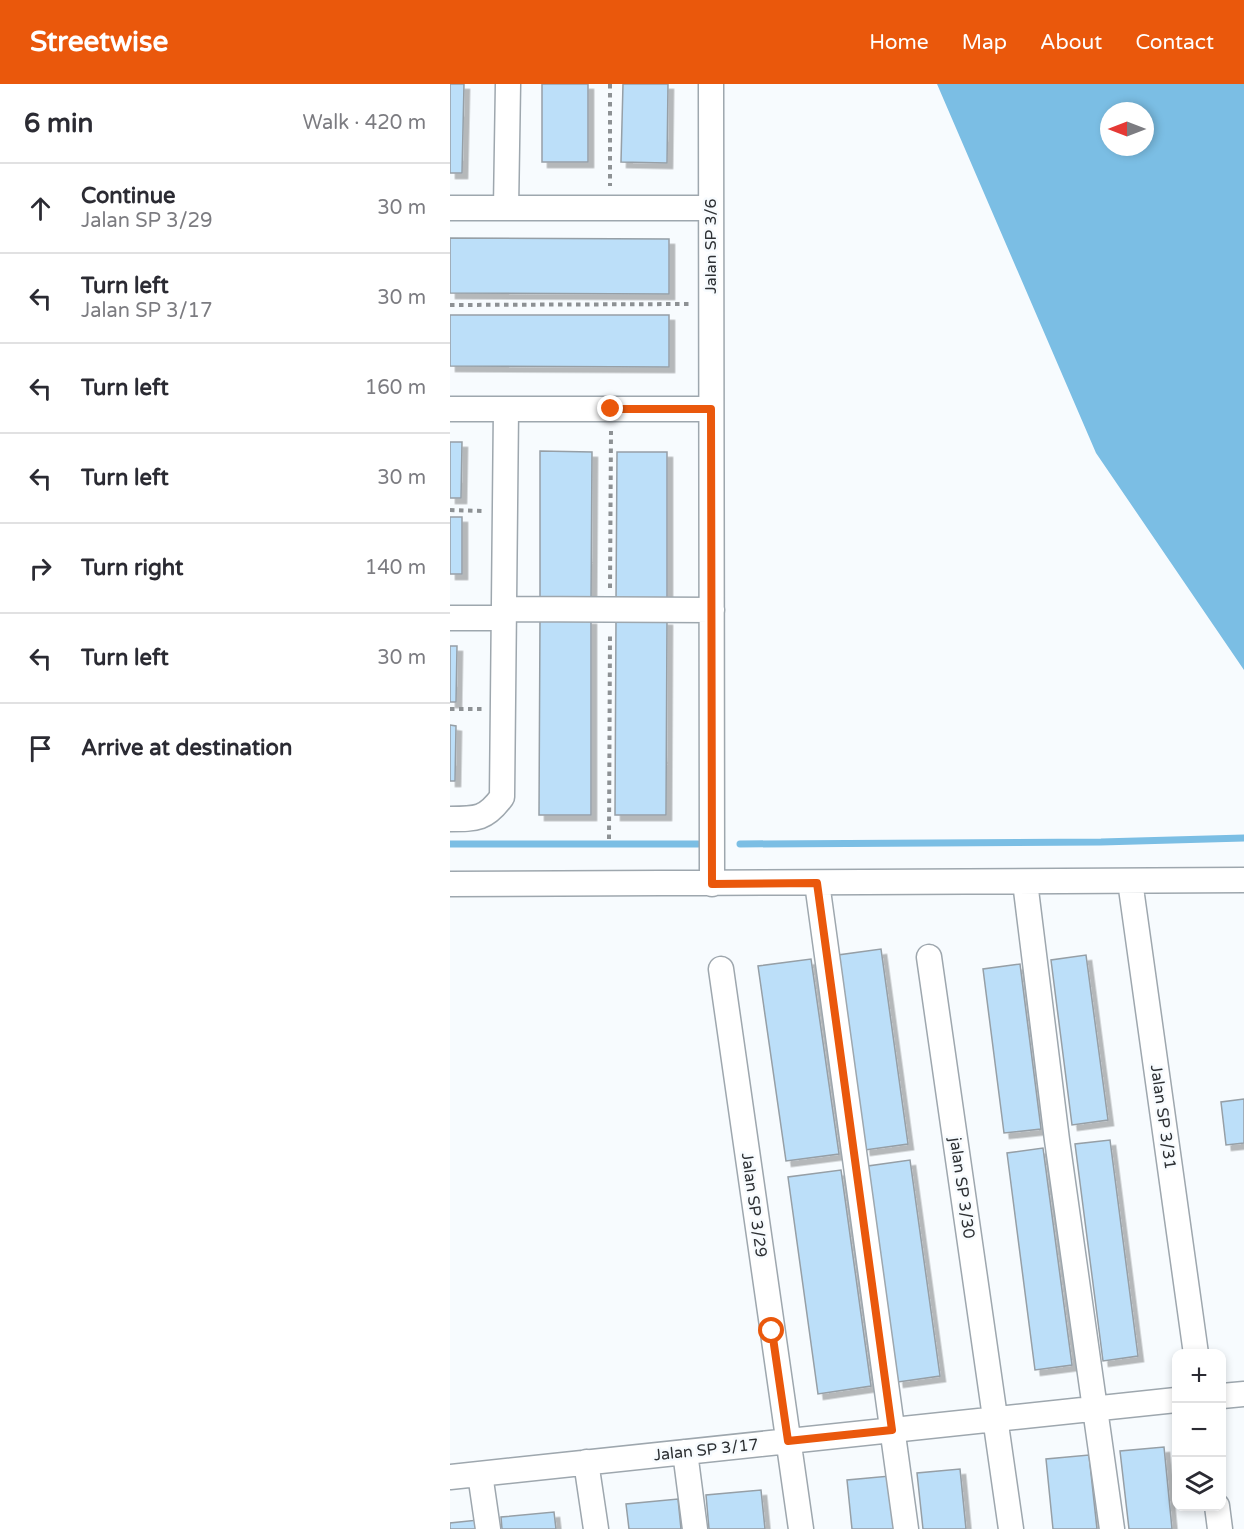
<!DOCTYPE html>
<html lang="en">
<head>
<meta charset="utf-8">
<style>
	body { margin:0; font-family:"Varela Round",sans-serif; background:#f2f2f3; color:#2b2b33 }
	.controls { position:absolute; right:18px; bottom:18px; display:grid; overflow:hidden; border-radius:12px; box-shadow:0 3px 9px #0003 }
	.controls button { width:54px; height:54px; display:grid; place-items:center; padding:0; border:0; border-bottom:2px solid #e1e1e2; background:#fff; color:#2b2b33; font:30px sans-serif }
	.compass { position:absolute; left:650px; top:18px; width:54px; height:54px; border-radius:50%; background:#fff; box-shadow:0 3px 9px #0003; rotate:270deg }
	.stop { position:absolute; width:18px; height:18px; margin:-14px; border:4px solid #ea580c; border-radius:50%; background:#fff }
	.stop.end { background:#ea580c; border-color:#fff; box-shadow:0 2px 6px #0008 }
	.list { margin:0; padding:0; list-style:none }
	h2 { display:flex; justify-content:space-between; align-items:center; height:78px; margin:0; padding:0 24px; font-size:26px }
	h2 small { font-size:20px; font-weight:400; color:#7c7c81 }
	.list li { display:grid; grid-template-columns:39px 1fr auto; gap:18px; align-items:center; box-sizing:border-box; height:90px; padding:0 24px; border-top:2px solid #e1e1e2 }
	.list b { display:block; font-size:22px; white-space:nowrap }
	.list p { margin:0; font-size:20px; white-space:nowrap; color:#7c7c81 }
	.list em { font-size:20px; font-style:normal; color:#7c7c81 }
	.icon { flex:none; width:33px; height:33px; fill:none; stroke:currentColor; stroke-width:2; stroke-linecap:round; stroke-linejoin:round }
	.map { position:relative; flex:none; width:794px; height:1445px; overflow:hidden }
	header { display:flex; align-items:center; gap:36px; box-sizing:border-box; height:84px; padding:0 30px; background:#ea580c; color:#fff }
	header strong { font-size:28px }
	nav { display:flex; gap:33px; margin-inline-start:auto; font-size:21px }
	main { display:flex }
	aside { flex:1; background:#fff }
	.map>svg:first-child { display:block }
</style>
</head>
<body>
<header>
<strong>Streetwise</strong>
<nav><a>Home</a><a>Map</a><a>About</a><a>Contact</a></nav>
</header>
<main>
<aside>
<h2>6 min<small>Walk · 420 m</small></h2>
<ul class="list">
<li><svg class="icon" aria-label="ahead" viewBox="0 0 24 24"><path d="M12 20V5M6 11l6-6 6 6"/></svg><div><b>Continue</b><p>Jalan SP 3/29</p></div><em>30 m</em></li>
<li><svg class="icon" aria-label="left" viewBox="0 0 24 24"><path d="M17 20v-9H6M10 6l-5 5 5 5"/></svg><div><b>Turn left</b><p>Jalan SP 3/17</p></div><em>30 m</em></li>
<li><svg class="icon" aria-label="left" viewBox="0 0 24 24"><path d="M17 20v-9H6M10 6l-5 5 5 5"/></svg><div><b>Turn left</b></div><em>160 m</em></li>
<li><svg class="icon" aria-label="left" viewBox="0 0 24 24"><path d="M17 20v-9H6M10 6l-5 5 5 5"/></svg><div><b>Turn left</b></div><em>30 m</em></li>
<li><svg class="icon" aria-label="right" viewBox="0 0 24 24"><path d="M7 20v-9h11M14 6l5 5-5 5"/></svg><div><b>Turn right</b></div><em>140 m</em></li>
<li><svg class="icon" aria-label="left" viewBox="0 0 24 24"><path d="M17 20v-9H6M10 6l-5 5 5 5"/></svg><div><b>Turn left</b></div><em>30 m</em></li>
<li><svg class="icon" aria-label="arrive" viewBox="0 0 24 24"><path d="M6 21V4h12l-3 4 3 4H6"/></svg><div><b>Arrive at destination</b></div></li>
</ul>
</aside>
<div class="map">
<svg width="794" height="1445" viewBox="0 0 794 1445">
	<defs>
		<filter id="shadow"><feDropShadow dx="5.5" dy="5.5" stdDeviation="0" flood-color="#0004"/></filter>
	</defs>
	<rect width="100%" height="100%" fill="#f7fbfe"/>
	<!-- water -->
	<path fill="#7bbee4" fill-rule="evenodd" d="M487,0h307v586l-148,-217zM659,27h36v36h-36z"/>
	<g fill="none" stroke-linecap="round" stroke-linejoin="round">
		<!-- stream -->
		<path stroke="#7bbee4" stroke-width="7" d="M0,760h248
			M290,760l361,-2 143,-4"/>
	</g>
	<!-- building -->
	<path fill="#bcdff9" stroke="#969fa6" stroke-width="1.5" filter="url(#shadow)" d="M0,0h14l-2,89h-12z
		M92,0h46v78h-46z
		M173,0h45l-1,79 -46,-1z
		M0,154l219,1v55l-219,-1z
		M0,231h219v52l-219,-1z
		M0,358h12l-1,56h-11z
		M90,367l52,1 -1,151h-51z
		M167,368h50v151h-51z
		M0,433h12v57h-12z
		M90,535h51v196h-52z
		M166,535l51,1 -1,195h-51z
		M0,562h7l-1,56h-6z
		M0,641l6,1 -1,55h-5z
		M431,865l27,195 -43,6 -27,-195z
		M636,871l22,165 -36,5 -21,-165z
		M361,875l28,195 -53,7 -28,-195z
		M570,880l21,165 -37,4 -21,-164z
		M794,1015v44l-18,2 -5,-43z
		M660,1056l28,216 -35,5 -28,-217z
		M593,1064l29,217 -37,5 -28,-217z
		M460,1076l30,216 -42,6 -30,-216z
		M391,1086l30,216 -53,8 -30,-217z
		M714,1363l8,82h-43l-9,-78z
		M639,1371l8,74h-44l-7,-70z
		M510,1385l6,60h-43l-6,-56z
		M440,1392l6,53h-44l-5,-49z
		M311,1406l4,39h-56l-3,-34z
		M228,1415l3,30h-52l-3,-25z
		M104,1428l2,17h-54l-1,-12z
		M28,1436l1,9h-29v-6z"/>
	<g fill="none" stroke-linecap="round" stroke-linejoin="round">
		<defs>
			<path id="minor" d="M261,0l1,800
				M0,124h261
				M56,124l2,-124
				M0,325h261
				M54,525l208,1
				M0,534h54
				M0,735c27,0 36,0 52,-22l4,-388
				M680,797l66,473
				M575,798l32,258 55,389
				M367,799l89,646
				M0,800l794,-4
				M479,873l82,572
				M271,885l80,560
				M772,1312l22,-2
				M235,1368l10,77
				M136,1378l10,67
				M30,1390l8,55
				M0,1393l726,-77
				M767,1422l3,23"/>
		</defs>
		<!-- minor casing -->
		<use href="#minor" stroke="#9ea7ae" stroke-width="27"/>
		<!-- path -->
		<path stroke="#8d9194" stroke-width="4" stroke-dasharray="4.5 4.5" stroke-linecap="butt" d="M160,0v102
			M0,221l239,-1
			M0,426l33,1
			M160,504l1,-157
			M0,625h32
			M159,755l1,-207"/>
		<!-- minor -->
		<use href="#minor" stroke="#fff" stroke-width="24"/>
	</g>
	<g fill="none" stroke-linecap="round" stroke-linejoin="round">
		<!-- route -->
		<path stroke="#ea580c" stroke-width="8" d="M161,325h100l1,475 105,-1 75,547 -104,11 -16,-110"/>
	</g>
	<g text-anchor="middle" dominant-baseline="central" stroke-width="5" stroke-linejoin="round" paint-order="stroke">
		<!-- street labels -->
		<g font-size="16" fill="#2e3134" stroke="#f7fbfe">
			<text transform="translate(261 162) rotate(-90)">Jalan SP 3/6</text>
			<text transform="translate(713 1033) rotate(82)">Jalan SP 3/31</text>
			<text transform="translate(512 1104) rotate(82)">jalan SP 3/30</text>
			<text transform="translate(304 1121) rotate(82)">Jalan SP 3/29</text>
			<text transform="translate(256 1366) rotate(-6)">Jalan SP 3/17</text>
		</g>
	</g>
</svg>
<div class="controls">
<button>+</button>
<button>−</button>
<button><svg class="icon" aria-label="layers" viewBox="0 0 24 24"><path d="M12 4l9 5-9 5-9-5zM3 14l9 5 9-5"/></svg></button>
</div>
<svg class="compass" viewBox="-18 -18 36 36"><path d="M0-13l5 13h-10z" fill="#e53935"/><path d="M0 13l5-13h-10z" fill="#7c7c81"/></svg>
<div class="stop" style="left:322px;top:1247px"></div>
<div class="stop end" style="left:161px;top:325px"></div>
</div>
</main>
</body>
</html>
